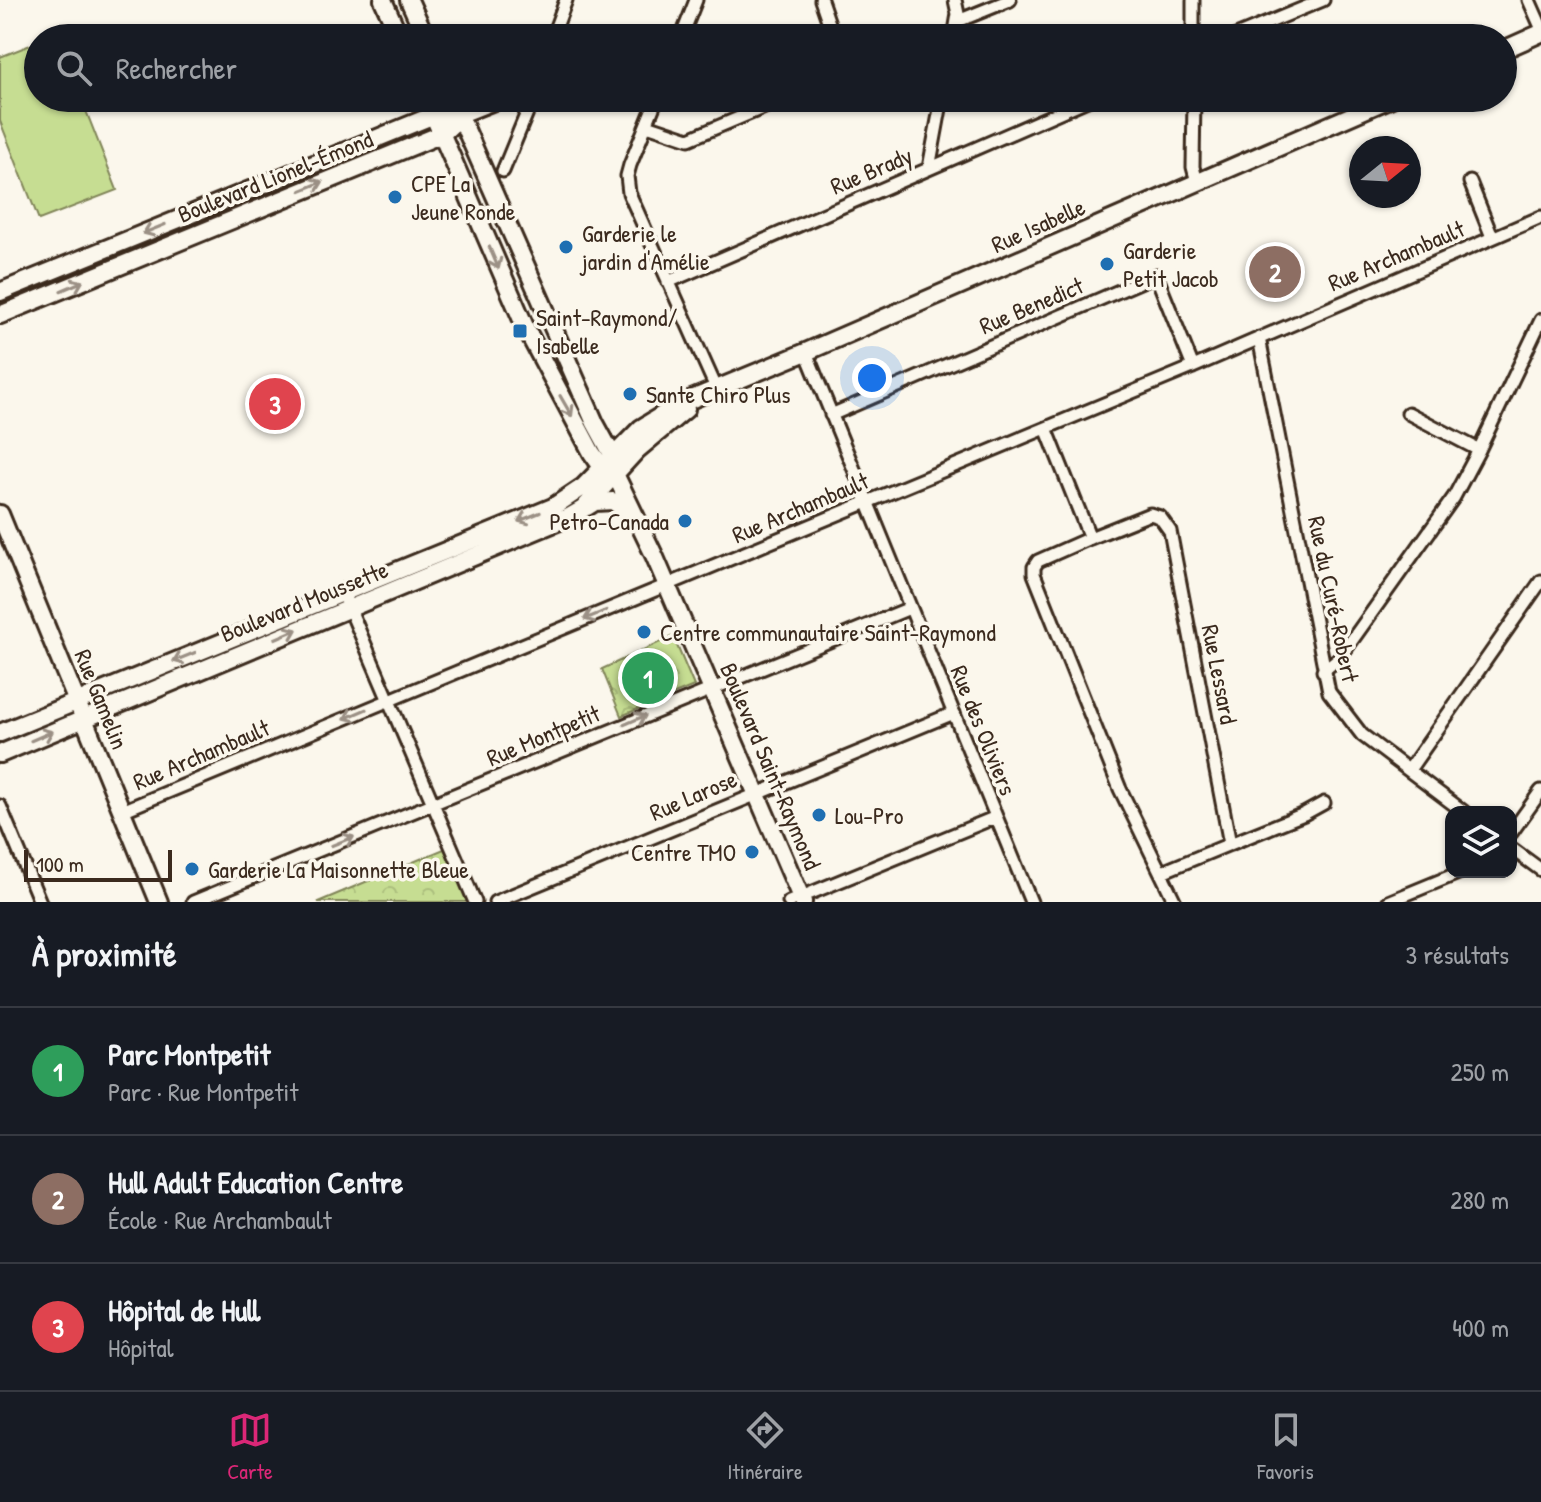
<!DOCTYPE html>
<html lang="fr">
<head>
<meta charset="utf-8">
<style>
	body { margin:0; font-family:"Patrick Hand",sans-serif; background:#20242c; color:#f1f3f6 }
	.controls { position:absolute; right:24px; bottom:24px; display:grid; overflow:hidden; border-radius:16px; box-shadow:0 2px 6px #0004 }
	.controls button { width:72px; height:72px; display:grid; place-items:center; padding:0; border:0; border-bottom:2px solid #363941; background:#171b24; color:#f1f3f6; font:40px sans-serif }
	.compass { position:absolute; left:1349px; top:136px; width:72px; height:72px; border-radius:50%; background:#171b24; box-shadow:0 2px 6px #0004; rotate:72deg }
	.scale { position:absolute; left:24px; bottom:20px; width:148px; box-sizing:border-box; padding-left:8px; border:4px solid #3b2a1e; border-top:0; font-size:22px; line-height:28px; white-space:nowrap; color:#3b2a1e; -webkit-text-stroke:6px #fbf7ec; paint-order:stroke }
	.you { position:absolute; left:872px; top:378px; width:28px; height:28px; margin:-20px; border:6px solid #fff; border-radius:50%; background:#1a73e8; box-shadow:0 0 0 12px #1a73e833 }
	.badge { display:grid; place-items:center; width:52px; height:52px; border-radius:50%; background:#db2777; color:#fff; font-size:26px; font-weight:700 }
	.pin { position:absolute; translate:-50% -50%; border:4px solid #fff; box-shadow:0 2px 8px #0006 }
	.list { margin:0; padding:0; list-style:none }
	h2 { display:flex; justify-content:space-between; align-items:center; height:104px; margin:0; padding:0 32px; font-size:34px }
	h2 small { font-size:26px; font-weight:400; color:#9ea1a6 }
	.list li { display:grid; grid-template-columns:52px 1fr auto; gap:24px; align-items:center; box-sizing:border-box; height:128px; padding:0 32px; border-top:2px solid #363941 }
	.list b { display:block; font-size:30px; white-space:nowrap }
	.list p { margin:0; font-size:26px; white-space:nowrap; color:#9ea1a6 }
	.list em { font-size:26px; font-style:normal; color:#9ea1a6 }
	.icon { flex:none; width:44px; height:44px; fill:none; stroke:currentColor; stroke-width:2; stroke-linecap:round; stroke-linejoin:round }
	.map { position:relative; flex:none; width:1541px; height:902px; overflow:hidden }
	.search { position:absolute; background:#171b24; box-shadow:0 2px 6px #0004; left:24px; right:24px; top:24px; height:88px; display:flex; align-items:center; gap:20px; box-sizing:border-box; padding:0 28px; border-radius:44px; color:#9ea1a6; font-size:30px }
	.sheet { height:488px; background:#171b24 }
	nav { display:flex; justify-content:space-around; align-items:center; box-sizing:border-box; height:112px; border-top:2px solid #363941; background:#171b24; font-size:22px; color:#9ea1a6 }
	nav a { display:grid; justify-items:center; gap:4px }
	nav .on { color:#db2777 }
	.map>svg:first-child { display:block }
</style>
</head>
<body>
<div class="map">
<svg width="1541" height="902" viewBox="0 0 1541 902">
	<defs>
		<pattern id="park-crowns" width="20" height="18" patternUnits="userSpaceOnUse" patternTransform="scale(2)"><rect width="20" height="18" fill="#c6dd92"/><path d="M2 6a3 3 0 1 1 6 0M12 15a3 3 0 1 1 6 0" fill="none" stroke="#abbe7d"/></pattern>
	</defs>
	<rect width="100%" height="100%" fill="#fbf7ec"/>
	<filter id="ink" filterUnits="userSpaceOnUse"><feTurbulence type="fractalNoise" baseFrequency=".0125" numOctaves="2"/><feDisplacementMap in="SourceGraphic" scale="16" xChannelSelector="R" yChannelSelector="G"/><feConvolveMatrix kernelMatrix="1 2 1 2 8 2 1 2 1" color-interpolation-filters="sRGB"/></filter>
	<g filter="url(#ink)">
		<!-- grass -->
		<path fill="#c6dd92" stroke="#808458" stroke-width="2" d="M38,42v56h43l36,92 -78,30 -39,-99v-64z"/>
		<!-- park -->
		<path fill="url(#park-crowns)" stroke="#808458" stroke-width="2" d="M673,636l21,50 -73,30 -19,-47z
			M451,846l24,56h-157z"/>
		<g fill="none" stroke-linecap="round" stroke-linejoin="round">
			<defs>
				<path id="street" d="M821,0l13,38
					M1193,0v38
					M1529,0l12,27
					M958,21l52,-21
					M552,38l14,-38
					M681,38l15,-38
					M954,38l4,-24 -3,-14
					M1231,38l92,-38
					M657,98l-27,67 -3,11 2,17 88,197
					M1194,98l-1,69 4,15
					M460,117l48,-19
					M647,125l42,14 97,-41
					M929,168l13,-70
					M503,171l30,-73
					M1470,182l22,55
					M668,282l424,-184
					M1259,338l70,354 33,43 102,77
					M806,352l225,550
					M1408,413l71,37
					M831,415l325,-140 37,92
					M1046,428l44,110 -52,23 -4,6v7l86,215 55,113
					M1090,538l60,-24 10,3 10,14 60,313 -68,28
					M343,593l132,309
					M1323,671l17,-14 114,-160 25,-47 62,-130
					M1409,770l132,-189
					M0,806l40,96
					M122,811l1071,-444 348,-150
					M1511,833l30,-42
					M1230,844l74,-30 20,-11
					M1511,848l30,22
					M193,902l717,-294
					M495,902l459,-189
					M789,902l207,-85
					M1388,902l73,-30"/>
				<path id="secondary" d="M383,0l17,38
					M409,0l17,38
					M1503,50l38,-17
					M426,98l100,231 66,124 10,14 8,5
					M452,98l143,325 18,33 2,18 39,81 149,347
					M0,292l434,-177 26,2
					M0,315l442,-181 18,-17
					M587,507l8,-5 18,-1 20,15
					M0,514l159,388
					M0,733l553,-226 30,-20 58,-59 39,-24 126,-52 586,-254
					M0,754l569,-237 14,-8 54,-59 49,-41"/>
			</defs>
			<!-- street casing -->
			<use href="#street" stroke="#3b2a1e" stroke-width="17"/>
			<!-- secondary casing -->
			<use href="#secondary" stroke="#3b2a1e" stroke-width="22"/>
			<!-- street -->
			<use href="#street" stroke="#fbf7ec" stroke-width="11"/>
			<!-- secondary -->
			<use href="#secondary" stroke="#fbf7ec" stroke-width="16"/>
		</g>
		<!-- one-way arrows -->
		<defs><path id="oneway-shaft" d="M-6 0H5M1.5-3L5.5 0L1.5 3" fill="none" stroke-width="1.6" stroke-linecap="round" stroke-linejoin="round" transform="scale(2)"/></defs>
		<g stroke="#9b9085">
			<use href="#oneway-shaft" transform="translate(312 186) rotate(-22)"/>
			<use href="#oneway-shaft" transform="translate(154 229) rotate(158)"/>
			<use href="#oneway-shaft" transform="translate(494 258) rotate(67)"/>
			<use href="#oneway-shaft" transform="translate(72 286) rotate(-23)"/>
			<use href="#oneway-shaft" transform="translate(566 406) rotate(60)"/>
			<use href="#oneway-shaft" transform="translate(529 517) rotate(158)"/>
			<use href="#oneway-shaft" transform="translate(595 615) rotate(158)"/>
			<use href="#oneway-shaft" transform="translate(286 634) rotate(-23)"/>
			<use href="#oneway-shaft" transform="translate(184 657) rotate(158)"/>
			<use href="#oneway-shaft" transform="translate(355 714) rotate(157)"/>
			<use href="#oneway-shaft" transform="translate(635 720) rotate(-23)"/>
			<use href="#oneway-shaft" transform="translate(42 736) rotate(-23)"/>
			<use href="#oneway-shaft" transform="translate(343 841) rotate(-22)"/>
		</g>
	</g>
	<!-- markers -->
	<g fill="#1f6fb2" stroke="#fbf7ec" stroke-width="3">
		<circle cx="395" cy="197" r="8"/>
		<circle cx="566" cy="247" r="8"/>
		<circle cx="1107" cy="264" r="8"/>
		<rect x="512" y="323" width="16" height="16" rx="4"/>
		<circle cx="630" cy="394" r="8"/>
		<circle cx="685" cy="521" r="8"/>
		<circle cx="644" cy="632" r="8"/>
		<circle cx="819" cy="815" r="8"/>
		<circle cx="752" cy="852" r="8"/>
		<circle cx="192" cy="869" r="8"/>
	</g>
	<g text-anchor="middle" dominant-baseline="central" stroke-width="7" stroke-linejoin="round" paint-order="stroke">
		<!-- street labels -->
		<g font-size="24" fill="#3b2a1e" stroke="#fbf7ec">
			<text transform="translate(871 170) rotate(-23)">Rue Brady</text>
			<text transform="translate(275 176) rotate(-22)">Boulevard Lionel-Émond</text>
			<text transform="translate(1038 225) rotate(-24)">Rue Isabelle</text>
			<text transform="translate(1396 255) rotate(-23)">Rue Archambault</text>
			<text transform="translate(1031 305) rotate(-23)">Rue Benedict</text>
			<text transform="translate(800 507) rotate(-23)">Rue Archambault</text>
			<text transform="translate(1334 599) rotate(78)">Rue du Curé-Robert</text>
			<text transform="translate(304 601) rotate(-22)">Boulevard Moussette</text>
			<text transform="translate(1220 674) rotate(79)">Rue Lessard</text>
			<text transform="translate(102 699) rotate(68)">Rue Gamelin</text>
			<text transform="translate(984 730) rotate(68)">Rue des Oliviers</text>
			<text transform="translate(543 735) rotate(-23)">Rue Montpetit</text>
			<text transform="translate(201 754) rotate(-23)">Rue Archambault</text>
			<text transform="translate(771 766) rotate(67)">Boulevard Saint-Raymond</text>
			<text transform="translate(693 795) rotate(-23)">Rue Larose</text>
		</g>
		<!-- poi labels -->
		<g font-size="24" fill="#3b2a1e" stroke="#fbf7ec" text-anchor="start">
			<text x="411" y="183">CPE La<tspan x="411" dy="28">Jeune Ronde</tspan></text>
			<text x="582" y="233">Garderie le<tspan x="582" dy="28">jardin d'Amélie</tspan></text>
			<text x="1123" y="250">Garderie<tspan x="1123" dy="28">Petit Jacob</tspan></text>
			<text x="536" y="317">Saint-Raymond/<tspan x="536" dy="28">Isabelle</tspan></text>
			<text x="646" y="394">Sante Chiro Plus</text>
			<text x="669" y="521" text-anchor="end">Petro-Canada</text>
			<text x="660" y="632">Centre communautaire Saint-Raymond</text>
			<text x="835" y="815">Lou-Pro</text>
			<text x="736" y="852" text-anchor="end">Centre TMO</text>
			<text x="208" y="869">Garderie La Maisonnette Bleue</text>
		</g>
	</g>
</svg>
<div class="controls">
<button><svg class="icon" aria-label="layers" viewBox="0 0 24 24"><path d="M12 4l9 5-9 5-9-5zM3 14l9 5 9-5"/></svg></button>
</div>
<svg class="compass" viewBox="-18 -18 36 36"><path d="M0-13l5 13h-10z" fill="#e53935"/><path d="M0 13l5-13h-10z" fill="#9ea1a6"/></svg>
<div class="scale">100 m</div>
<div class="you"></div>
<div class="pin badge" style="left:648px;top:678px;background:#2e9e5b">1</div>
<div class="pin badge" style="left:1275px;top:272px;background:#8d6e63">2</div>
<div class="pin badge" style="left:275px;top:404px;background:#e0444e">3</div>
<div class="search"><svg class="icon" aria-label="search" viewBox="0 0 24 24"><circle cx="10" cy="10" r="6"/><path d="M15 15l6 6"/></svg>Rechercher</div>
</div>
<section class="sheet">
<h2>À proximité<small>3 résultats</small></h2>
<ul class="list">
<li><span class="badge" style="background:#2e9e5b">1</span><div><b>Parc Montpetit</b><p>Parc · Rue Montpetit</p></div><em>250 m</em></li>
<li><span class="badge" style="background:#8d6e63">2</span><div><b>Hull Adult Education Centre</b><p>École · Rue Archambault</p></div><em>280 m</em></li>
<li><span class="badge" style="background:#e0444e">3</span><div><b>Hôpital de Hull</b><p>Hôpital</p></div><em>400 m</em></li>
</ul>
</section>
<nav>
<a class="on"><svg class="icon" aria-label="map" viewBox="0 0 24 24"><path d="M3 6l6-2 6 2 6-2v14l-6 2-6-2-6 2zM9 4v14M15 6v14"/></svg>Carte</a>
<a><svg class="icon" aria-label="directions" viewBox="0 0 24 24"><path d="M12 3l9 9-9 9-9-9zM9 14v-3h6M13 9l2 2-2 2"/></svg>Itinéraire</a>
<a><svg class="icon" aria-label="saved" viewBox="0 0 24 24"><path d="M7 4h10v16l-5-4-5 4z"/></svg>Favoris</a>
</nav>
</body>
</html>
